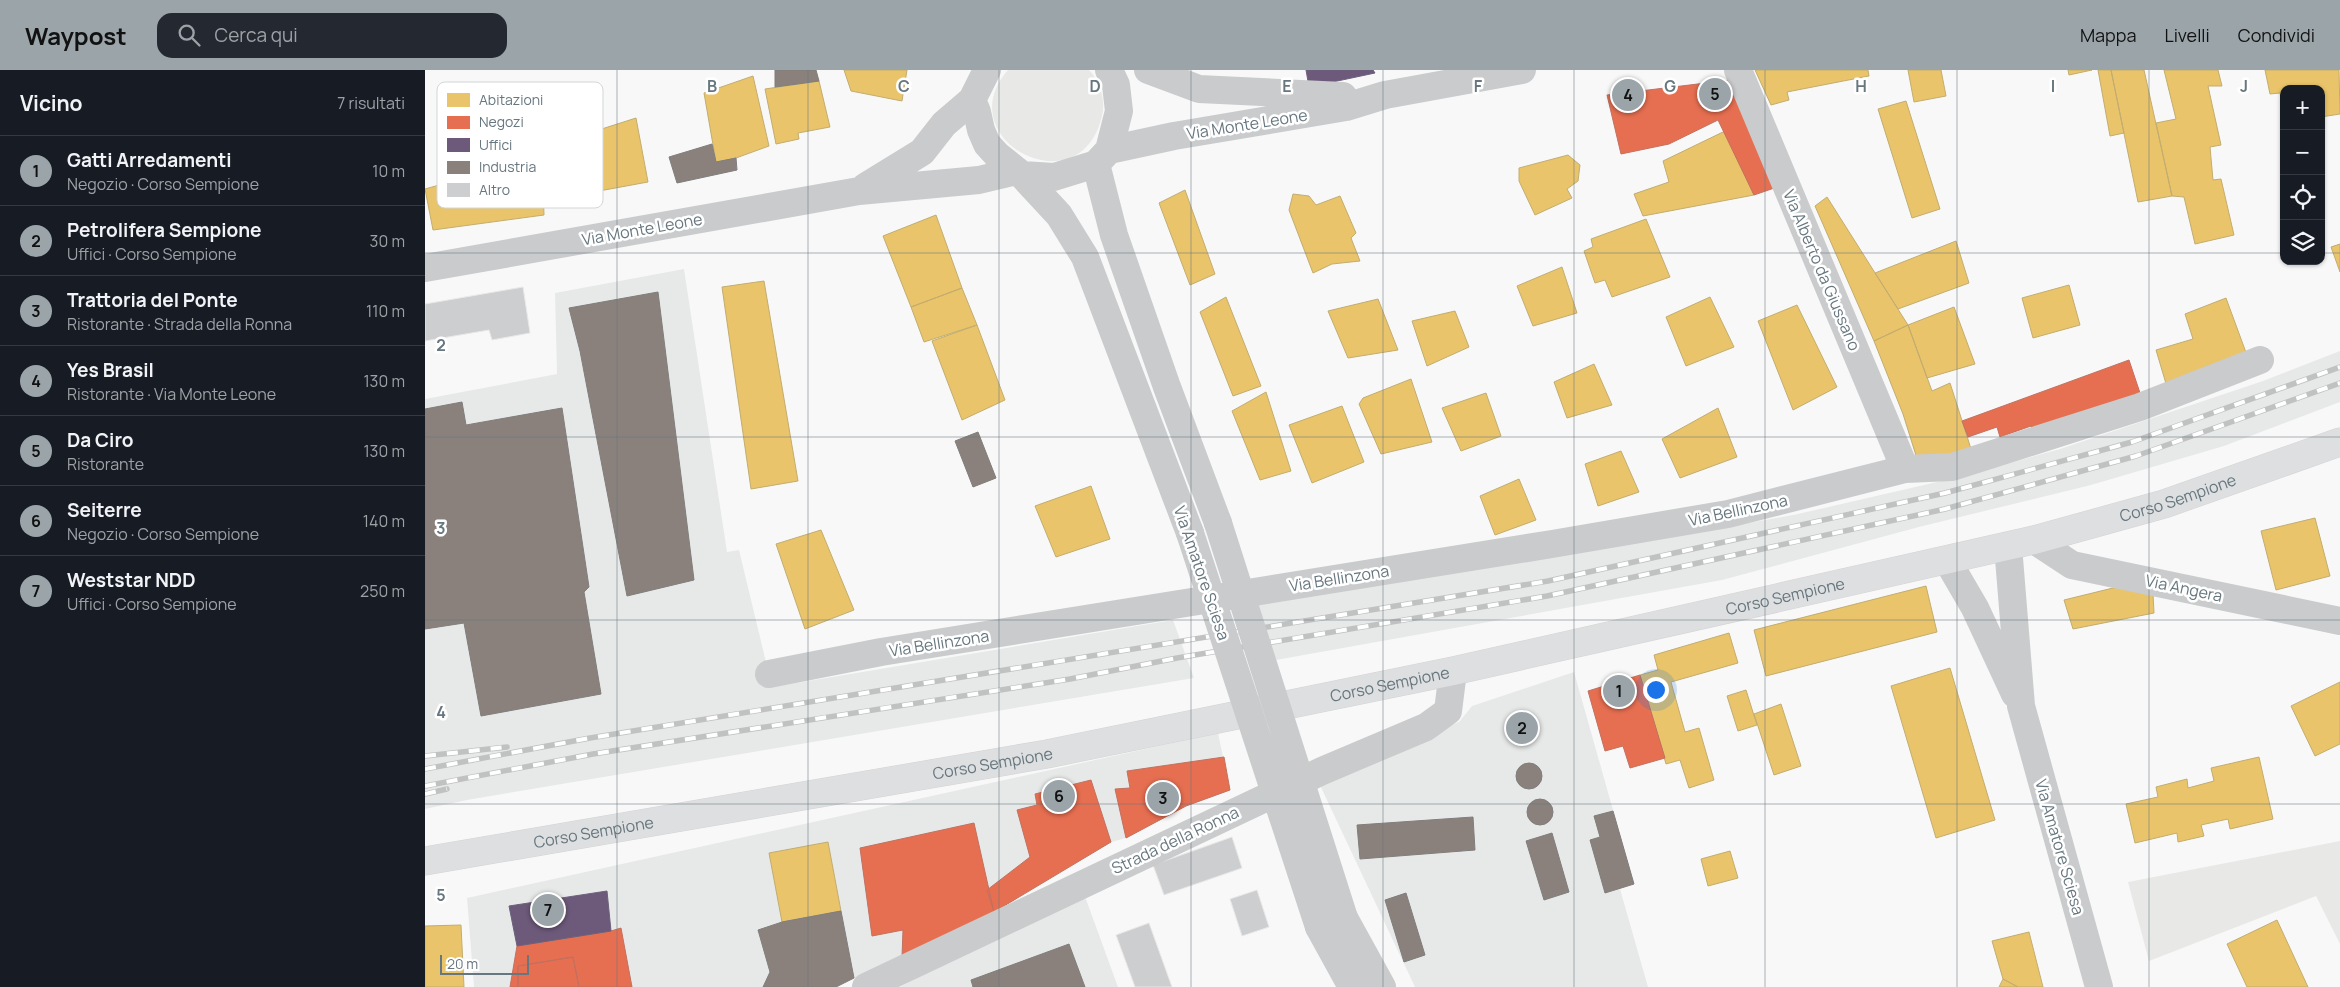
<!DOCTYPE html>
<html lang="it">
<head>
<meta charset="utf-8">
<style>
	body { margin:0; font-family:Manrope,sans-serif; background:#242831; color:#f1f3f6 }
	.controls { position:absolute; right:15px; top:15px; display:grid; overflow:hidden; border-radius:10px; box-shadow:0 1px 4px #0004 }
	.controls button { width:45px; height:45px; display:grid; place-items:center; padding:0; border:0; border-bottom:1px solid #363941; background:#171b24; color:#f1f3f6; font:25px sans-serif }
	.scale { position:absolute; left:15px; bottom:12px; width:89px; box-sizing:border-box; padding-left:5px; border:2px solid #67777f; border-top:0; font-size:14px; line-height:18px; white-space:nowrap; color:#67777f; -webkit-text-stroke:4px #fff; paint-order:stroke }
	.you { position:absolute; left:1230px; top:619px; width:18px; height:18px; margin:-12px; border:4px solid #fff; border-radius:50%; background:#1a73e8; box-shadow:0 0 0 8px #1a73e833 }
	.badge { display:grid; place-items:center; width:32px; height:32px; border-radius:50%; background:#9aa4a9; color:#111; font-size:16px; font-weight:700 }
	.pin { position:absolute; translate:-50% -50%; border:2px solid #fff; box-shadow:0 1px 5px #0006 }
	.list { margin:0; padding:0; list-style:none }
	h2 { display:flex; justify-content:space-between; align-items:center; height:65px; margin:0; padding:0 20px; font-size:21px }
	h2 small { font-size:16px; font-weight:400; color:#9ea1a6 }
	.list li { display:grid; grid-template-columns:32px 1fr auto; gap:15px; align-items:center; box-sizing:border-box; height:70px; padding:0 20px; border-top:1px solid #363941 }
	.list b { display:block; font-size:19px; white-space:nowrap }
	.list p { margin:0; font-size:16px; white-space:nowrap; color:#9ea1a6 }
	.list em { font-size:16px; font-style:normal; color:#9ea1a6 }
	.icon { flex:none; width:28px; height:28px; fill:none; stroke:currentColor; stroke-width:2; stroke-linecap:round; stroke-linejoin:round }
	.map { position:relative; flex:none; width:1915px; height:917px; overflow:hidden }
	header { display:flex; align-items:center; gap:30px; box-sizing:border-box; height:70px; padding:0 25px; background:#9aa4a9; color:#111 }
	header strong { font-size:24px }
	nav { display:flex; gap:28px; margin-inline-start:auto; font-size:18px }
	.search { width:350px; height:45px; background:#242831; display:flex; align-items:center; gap:12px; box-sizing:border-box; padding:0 18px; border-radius:15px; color:#9ea1a6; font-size:19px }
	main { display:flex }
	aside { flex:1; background:#171b24 }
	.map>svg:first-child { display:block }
</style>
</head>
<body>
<header>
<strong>Waypost</strong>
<div class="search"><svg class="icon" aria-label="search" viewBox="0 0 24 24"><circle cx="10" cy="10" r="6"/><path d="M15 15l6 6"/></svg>Cerca qui</div>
<nav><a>Mappa</a><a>Livelli</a><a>Condividi</a></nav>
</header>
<main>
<aside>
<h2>Vicino<small>7 risultati</small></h2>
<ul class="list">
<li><span class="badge">1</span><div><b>Gatti Arredamenti</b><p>Negozio · Corso Sempione</p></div><em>10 m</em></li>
<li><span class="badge">2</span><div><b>Petrolifera Sempione</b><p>Uffici · Corso Sempione</p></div><em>30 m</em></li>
<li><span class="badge">3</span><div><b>Trattoria del Ponte</b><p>Ristorante · Strada della Ronna</p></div><em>110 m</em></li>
<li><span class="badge">4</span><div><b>Yes Brasil</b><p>Ristorante · Via Monte Leone</p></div><em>130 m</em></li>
<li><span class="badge">5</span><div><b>Da Ciro</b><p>Ristorante</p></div><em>130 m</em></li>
<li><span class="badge">6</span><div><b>Seiterre</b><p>Negozio · Corso Sempione</p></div><em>140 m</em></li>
<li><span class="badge">7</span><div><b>Weststar NDD</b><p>Uffici · Corso Sempione</p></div><em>250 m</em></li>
</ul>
</aside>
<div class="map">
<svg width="1915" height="917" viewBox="0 0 1915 917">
	<rect width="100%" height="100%" fill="#f8f8f8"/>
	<!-- built -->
	<path fill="#e7e9e8" d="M259,199l43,283 12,-2 33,137 401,-67 21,58 -727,122 -42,9v-410l132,-25 -2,-81z
		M1915,281v51l-116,44 -133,39 -172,42 -197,53 -446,80 -22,-57 407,-64 137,-25 165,-38 97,-27 203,-68z
		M1149,602l60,212 -14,5 28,98h-233l-97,-206 141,-59 13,-16z
		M793,663l12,57 -44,16 -60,32 -15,4 -117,70 -158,75h-362l-7,-89z
		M658,821l35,96h-218z"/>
	<!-- green -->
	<path fill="#e8e9e6" d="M583,0h81c11,11 17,30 13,46 -22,94 -155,23 -94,-46z
		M1915,771v103l-24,-48 -167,65 -21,-79z"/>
	<!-- homes -->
	<path fill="#e9c46a" stroke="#c2ad70" d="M419,0h63l-5,31 -51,-10z
		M1330,0h113l1,6 -82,16 2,8 -18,5z
		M1483,0h33l5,26 -32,6z
		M1643,0h24l-23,5z
		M1673,0h13l13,63 -14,3z
		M1686,0h33l28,126 -34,6z
		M1739,0h54l4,16h-14l13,59 -11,2 3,33 8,-1 13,56 -39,9 -11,-47 -12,-1 -16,-73 20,-4z
		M1840,0h74l1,44 -19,3v-28h-37v25l-4,-21 -10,1z
		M328,6l16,70 -33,12 -20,4 -12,-69z
		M394,11l11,46 -32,6 1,6 -23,5 -11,-55z
		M1481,31l34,108 -28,9 -34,-109z
		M211,48l12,64 -49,9 -13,-57z
		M1300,61l29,64 -111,21 -9,-22 35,-12 -6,-21z
		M1143,85l12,10 -2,16 -11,8 5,9 -37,17 -16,-34v-13z
		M117,86l2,59 -111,15 -8,-41z
		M760,120l30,84 -25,11 -31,-82z
		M868,124l16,2 7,9 24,-9 16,37 -5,5 9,23 -28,3 -19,9 -24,-63z
		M1402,127l81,128 -34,16 -59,-135z
		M511,145l26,73 -51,19 -28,-71z
		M1221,149l24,58 -58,20 -7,-17 -10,3 -11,-32 9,-4 -2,-8z
		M1531,171l13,42 -71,26 -23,-36z
		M1915,174v28l-9,-25z
		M1137,197l15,46 -44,13 -16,-40z
		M339,211l34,200 -47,8 -29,-202z
		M1644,215l11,40 -47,13 -11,-40z
		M537,218l15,37 -53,17 -13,-35z
		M801,227l35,89 -28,10 -33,-84z
		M1285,227l24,50 -48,19 -20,-49z
		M1801,228l22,60 -81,29 -11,-37 37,-11 -8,-25z
		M953,229l20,51 -50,8 -20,-47z
		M1372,235l40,82 -44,23 -35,-89z
		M1529,237l21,57 -48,14 -19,-53z
		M1030,241l14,36 -42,19 -15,-45z
		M552,255l28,75 -43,20 -30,-79z
		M1483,255l24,66 18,-8 22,69 -53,13 -16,-51 -29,-73z
		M1169,294l18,41 -45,13 -13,-36z
		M986,309l21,63 -51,12 -22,-50 4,-6z
		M841,322l25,79 -31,9 -28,-69z
		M1061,323l15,43 -40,15 -19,-43z
		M917,336l22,56 -52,21 -23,-58z
		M1293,338l19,49 -57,21 -18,-39z
		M1196,381l18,41 -41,14 -13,-42z
		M1094,409l17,41 -41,15 -15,-39z
		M666,416l19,53 -54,18 -21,-51z
		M1890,448l15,58 -54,14 -15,-59z
		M396,460l33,80 -49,19 -29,-85z
		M1501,516l11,46 -171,44 -12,-46z
		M1692,517l36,7 1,19 -81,16 -9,-29z
		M1304,563l9,30 -67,19 14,50 14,-4 15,52 -25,8 -9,-28 -14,4 -26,-89 18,-5 -4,-15z
		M1525,598l45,152 -59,18 -45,-152z
		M1915,612v62l-25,12 -24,-50z
		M1321,620l11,35 -19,6 -11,-35z
		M1356,634l20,62 -27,9 -20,-61z
		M1834,687l14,62 -43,10 -2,-10 -27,6 3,11 -26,6 -1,-9 -42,10 -9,-39 32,-7 -2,-10 31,-8 1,9 26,-7 -3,-13z
		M403,772l13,69 -59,11 -13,-69z
		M1305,781l8,27 -30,8 -7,-27z
		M1852,850l31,67h-61l-20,-43z
		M36,855l3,62h-39v-61z
		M1604,862l14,55h-25l-15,-8 -11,-38z
		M1578,909l15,8h-19z"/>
	<!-- shops -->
	<path fill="#e76f51" stroke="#c1715f" d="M1314,9l47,105 -32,11 -36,-75 -49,24 -48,10 -14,-59z
		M1704,290l12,36 -106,38 -4,-8 -31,11 -3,-10 -29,10 -6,-16z
		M1215,605l25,83 -35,10 -7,-22 -18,5 -17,-60z
		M799,687l6,33 -44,16 -60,32 -11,-49 15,-1 -3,-17z
		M666,710l20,62 -117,70 -7,-22 43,-33 -13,-47 20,-5 -2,-11z
		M549,753l20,89 -92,45 1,-27 -31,6 -12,-88z
		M196,858l11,59h-53l-6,-30 -55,9v21h-8l7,-41 94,-15z
		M148,887l6,30h-61v-21z"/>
	<!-- offices -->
	<path fill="#6d597a" stroke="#6b627c" d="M881,0h67l2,3 -66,14z
		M182,821l4,40 -94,15 -8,-40z"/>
	<!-- industry -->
	<path fill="#8a817c" stroke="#807e7d" d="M350,0h41l3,11 -44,6z
		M287,74l4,18 20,-4 1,12 -60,13 -8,-26z
		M233,222l36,288 -67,16 -47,-245 -11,-43z
		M37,332l4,23 96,-17 27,179 -5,5 17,102 -120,22 -17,-93 -39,6v-220z
		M553,362l18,46 -23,9 -18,-46z
		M1091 706a13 13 0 1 1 26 0a13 13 0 1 1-26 0Z
		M1102 742a13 13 0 1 1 26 0a13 13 0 1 1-26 0Z
		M1188,741l21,73 -29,9 -15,-53 10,-3 -6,-21z
		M1048,747l2,33 -115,9 -3,-34z
		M1127,763l17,59 -25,8 -18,-59z
		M981,823l19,62 -21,7 -19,-62z
		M416,841l13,67 -18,9h-73l7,-15 -12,-42 24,-8z
		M644,874l16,43h-112l-2,-7z"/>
	<!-- building -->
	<path fill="#cdcecf" stroke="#e8e8e8" d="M98,217l7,46 -38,7 -3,-10 -64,11v-37z
		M807,767l10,31 -78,27 -11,-30z
		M832,820l12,37 -27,9 -12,-37z
		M724,853l23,64h-37l-19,-52z"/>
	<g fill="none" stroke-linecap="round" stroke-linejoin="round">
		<defs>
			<g id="major">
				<path id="s1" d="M0,791l622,-107 406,-83 581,-131 130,-36 176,-62"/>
			</g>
		</defs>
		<!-- major casing -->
		<use href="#major" stroke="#d4d4d5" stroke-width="29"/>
		<!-- minor -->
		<path stroke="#c9cbcc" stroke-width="28" d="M723,0l51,19 144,7
			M1313,0l167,399
			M547,30l5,12 4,18 6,14 10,11 25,20 32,2 42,-13 13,-14 10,-39 -3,-26 -7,-15
			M684,80l65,-14 172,-29 39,-12 137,-25
			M671,94l18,71 53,152 51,136
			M597,105l37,40 26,42 105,276
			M440,117l57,-35 22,-28 28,-24 15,-30
			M0,198l434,-77 120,-11 37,-9
			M1609,470l38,25 268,56
			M1583,476l13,160 78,281
			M1522,490l28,48 40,86
			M344,604l112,-22 671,-108 176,-30 177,-45 47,-2 188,-60 120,-47
			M919,848l38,69
			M894,857l33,60
			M441,917l456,-216 104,-44 22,-16 5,-40"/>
		<!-- major -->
		<use href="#major" stroke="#dedfe0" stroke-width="28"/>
		<defs>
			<path id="rail" d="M0,686l82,-9
				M0,699l165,-31 958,-157 397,-88 187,-51 208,-75
				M0,716l168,-32 477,-75 107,-21 370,-62 398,-87 191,-53 204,-73
				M0,724l22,-5"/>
		</defs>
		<!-- rail casing -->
		<use href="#rail" stroke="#c0c2c2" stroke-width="5.5"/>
		<!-- rail -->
		<use href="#rail" stroke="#fff" stroke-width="4" stroke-dasharray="11" stroke-linecap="butt"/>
		<!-- minor-bridge -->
		<path stroke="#c9cbcc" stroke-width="28" d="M793,453l126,395
			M765,463l129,394"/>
	</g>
	<!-- grid -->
	<path fill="none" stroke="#67777f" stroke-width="1" stroke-opacity="0.55" d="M192,0v917M383,0v917M574,0v917M766,0v917M958,0v917M1149,0v917M1340,0v917M1532,0v917M1724,0v917M0,183h1859M1896,183h19M0,367h1915M0,550h1915M0,734h1915"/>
	<g text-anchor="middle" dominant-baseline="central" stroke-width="5" stroke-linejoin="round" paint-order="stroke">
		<!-- street labels -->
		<g font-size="16" fill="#67777f" stroke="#fff">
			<text transform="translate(822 54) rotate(-9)">Via Monte Leone</text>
			<text transform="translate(217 159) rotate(-10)">Via Monte Leone</text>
			<text transform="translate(1397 200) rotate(67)">Via Alberto da Giussano</text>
			<text stroke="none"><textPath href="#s1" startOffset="1791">Corso Sempione</textPath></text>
			<text transform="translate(1313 440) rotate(-12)">Via Bellinzona</text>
			<text transform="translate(777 503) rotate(71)">Via Amatore Sciesa</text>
			<text transform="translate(914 508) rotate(-9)">Via Bellinzona</text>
			<text transform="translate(1759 518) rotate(12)">Via Angera</text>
			<text stroke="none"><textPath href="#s1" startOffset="1386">Corso Sempione</textPath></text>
			<text transform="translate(514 573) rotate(-9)">Via Bellinzona</text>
			<text stroke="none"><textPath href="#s1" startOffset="981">Corso Sempione</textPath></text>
			<text stroke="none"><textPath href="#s1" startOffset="576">Corso Sempione</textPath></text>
			<text stroke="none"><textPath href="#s1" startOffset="171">Corso Sempione</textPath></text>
			<text transform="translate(750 770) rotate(-25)">Strada della Ronna</text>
			<text transform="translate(1635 777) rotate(74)">Via Amatore Sciesa</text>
		</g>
	</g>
	<!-- legend -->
	<rect x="12" y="12" width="166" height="126" rx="8" fill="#fff" stroke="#d1d6d9" stroke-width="1"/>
	<rect x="22" y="23" width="23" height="14" fill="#e9c46a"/>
	<rect x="22" y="46" width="23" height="13" fill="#e76f51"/>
	<rect x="22" y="68" width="23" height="14" fill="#6d597a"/>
	<rect x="22" y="91" width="23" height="13" fill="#8a817c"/>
	<rect x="22" y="113" width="23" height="14" fill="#cdcecf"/>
	<g font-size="14" fill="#67777f">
		<text x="54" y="35">Abitazioni</text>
		<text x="54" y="57">Negozi</text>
		<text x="54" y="80">Uffici</text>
		<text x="54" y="102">Industria</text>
		<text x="54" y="125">Altro</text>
	</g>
	<g font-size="16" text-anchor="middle" font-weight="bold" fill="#67777f" stroke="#fff" stroke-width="5" stroke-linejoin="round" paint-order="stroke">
		<text x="287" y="22">B</text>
		<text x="479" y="22">C</text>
		<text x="670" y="22">D</text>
		<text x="862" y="22">E</text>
		<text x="1053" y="22">F</text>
		<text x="1245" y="22">G</text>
		<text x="1436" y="22">H</text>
		<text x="1628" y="22">I</text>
		<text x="1819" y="22">J</text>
		<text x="16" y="281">2</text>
		<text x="16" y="464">3</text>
		<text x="16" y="648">4</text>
		<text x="16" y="831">5</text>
	</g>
</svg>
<div class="controls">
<button>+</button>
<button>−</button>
<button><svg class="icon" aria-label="locate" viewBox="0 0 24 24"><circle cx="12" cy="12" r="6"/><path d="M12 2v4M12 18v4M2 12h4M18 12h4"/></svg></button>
<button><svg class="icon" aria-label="layers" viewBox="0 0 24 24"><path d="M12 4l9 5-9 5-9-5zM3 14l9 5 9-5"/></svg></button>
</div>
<div class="scale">20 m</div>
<div class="you"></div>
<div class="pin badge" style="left:1194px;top:621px">1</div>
<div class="pin badge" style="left:1097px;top:658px">2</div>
<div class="pin badge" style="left:738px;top:728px">3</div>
<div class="pin badge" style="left:1203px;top:25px">4</div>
<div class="pin badge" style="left:1290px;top:24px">5</div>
<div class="pin badge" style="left:634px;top:726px">6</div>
<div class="pin badge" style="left:123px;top:840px">7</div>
</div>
</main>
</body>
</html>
